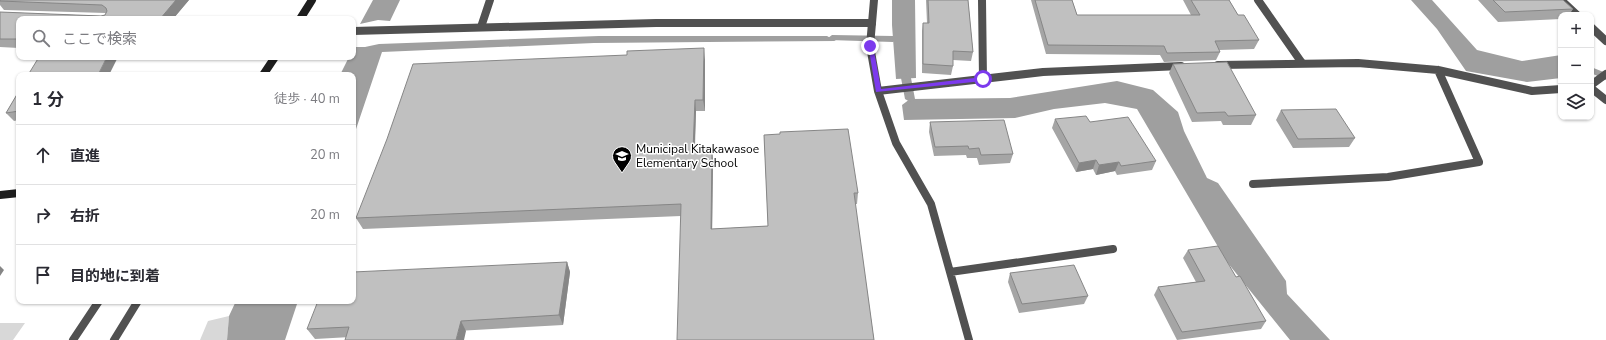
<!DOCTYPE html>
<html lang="ja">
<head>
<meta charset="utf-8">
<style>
	body { margin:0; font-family:"Nunito Sans","Noto Sans JP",sans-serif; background:#f7f7f7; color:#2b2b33 }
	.controls { position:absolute; right:12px; top:12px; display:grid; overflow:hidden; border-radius:8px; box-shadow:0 1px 3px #0004 }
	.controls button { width:36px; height:36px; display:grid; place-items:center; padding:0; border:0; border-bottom:1px solid #e1e1e2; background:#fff; color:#2b2b33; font:20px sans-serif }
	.stop { position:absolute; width:12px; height:12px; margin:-9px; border:3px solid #7c3aed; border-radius:50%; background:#fff }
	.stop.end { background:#7c3aed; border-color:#fff; box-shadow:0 1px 4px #0008 }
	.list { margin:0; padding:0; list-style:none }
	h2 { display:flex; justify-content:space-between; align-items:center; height:52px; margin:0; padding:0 16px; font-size:17px }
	h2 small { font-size:13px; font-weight:400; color:#7c7c81 }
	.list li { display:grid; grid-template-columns:26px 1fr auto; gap:12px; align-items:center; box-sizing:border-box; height:60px; padding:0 16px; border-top:1px solid #e1e1e2 }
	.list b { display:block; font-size:15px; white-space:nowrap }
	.list em { font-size:13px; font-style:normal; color:#7c7c81 }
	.icon { flex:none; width:22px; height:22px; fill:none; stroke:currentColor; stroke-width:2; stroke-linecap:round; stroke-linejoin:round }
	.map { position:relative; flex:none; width:1606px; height:340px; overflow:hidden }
	.search { position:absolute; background:#fff; box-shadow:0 1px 3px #0004; left:16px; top:16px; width:340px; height:44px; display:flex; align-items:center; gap:10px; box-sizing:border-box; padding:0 14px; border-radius:8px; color:#7c7c81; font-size:15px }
	.panel { position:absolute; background:#fff; box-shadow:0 1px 3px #0004; left:16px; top:72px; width:340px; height:232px; border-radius:8px }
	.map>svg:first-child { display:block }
</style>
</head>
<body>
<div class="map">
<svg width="1606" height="340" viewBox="0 0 1606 340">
	<rect width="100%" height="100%" fill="#fff"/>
	<!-- green -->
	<path fill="#d8d8d8" d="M229,316l-2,24h-27l8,-19z
		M0,323h25l-12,17h-13z"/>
	<!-- water -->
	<path fill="#9f9f9f" d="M373,0h27l-10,21 -12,-1 -18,4z
		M892,0h23l1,78 -20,1 -4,-54z
		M1411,0h21l45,50 45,11 39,-6v23l-34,4 -61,-11 -29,-42z
		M599,36h228l9,5 -242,2 -212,9 -29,86v-63h-13l9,-18h4l1,-10h11l14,-3z
		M1117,81l36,9 25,22 6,19 23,47 11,5 68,98 1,13 43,46h-40l-63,-78 -90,-153 -32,-6 -51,6 -39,9 -111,2 -2,-15 8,-6 100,-1z
		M236,301h62l-13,39h-58l2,-24z"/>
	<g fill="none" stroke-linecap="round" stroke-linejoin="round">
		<!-- stream -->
		<path fill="#9f9f9f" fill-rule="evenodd" d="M832,35l61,1 4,3 -4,3 -64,-2 -1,-2z
			M1591,67l15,6v7l-15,-7z
			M906,75l5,3 4,21 -5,3 -5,-3 -4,-21z"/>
		<!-- minor -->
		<path stroke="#515151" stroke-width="8" d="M874,0l-4,46 8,45 18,52 35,61 38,136
			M982,0l1,79
			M1258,0l44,63
			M1561,0l16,15
			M481,27l9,-27
			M1591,27l15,14
			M1218,65l140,-2 80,7 94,21 29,-2
			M1591,85l15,-11
			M1591,88l15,12
			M878,91l165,-19 138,-6
			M1253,184l135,-7 91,-15 -41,-92
			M950,272l163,-23"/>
		<!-- tertiary -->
		<path stroke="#515151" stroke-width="8" d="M353,31l303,-8h216
			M73,340l26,-39
			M114,340l24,-39"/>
		<!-- secondary -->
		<path stroke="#1e1e1e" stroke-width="8" d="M300,19l12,-19
			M263,75l12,-18
			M0,195l19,-2"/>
	</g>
	<!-- wall -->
	<path fill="#a5a5a5" d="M0,0h189l-16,19h-154v29l-19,-1v-35l101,4 4,-1 1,-2 -102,-3 -4,-5z
		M926,0h42l5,52 -2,9 -18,-1v6l-2,9 -29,-2v-42l1,-8h4z
		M1031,0h41l5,15h114l-8,-15h46l9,15 21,25 -5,9 -35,1 1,2 -4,8 -52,2 -4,-7 -114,-1z
		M1478,0h85l10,9 -4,6h-8v4l-63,3z
		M705,60v51h-9l-1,38 18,11 -1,69 56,-3 -4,-91 94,58 -1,11h-2l19,136 -193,-124 -318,13 -7,-11z
		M1173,64l83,51 -5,10h-28l-2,-4 -29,1 -23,-49z
		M19,91v29l-5,1 -8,-8z
		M1281,110l74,28 -6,9 -56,1 -17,-28z
		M1055,119l35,3 66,39 -4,9 -35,5 -2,-4 -19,4 -3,-6 -17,3 -24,-44z
		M930,122l83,32 -3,9 -31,2 -2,-7h-10l-1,-3 -32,1 -5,-24z
		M1188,250l48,27 30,44 -5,8 -84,11 -23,-45 4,-8 38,-5 -13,-24z
		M567,262l3,10 -7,53 -248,14 -8,-10z
		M1010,273l78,23 -4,8 -65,9 -11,-31z"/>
	<!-- shaded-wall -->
	<path fill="#868686" d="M176,0h13l-16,19h-13z
		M704,48l1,12v51l-2,-11z
		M107,57h11l-9,18h-11z
		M695,100l1,11 -2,50 -1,-11z
		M712,149l1,11 -1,80 -1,-11z
		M1096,160l-3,9 -17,3 3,-9z
		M1119,162l-4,9 -19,4 3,-10z
		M567,262l3,10 -7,53 -4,-10z
		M0,266l4,4 -4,6z
		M461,321l5,10 -2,9h-8z"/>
	<!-- building -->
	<path fill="#c0c0c0" stroke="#868686" d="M0,0h176l-16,19h-141v20h-19v-27l101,4 4,-1 2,-4 -1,-3 -4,-3 -102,-4z
		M928,0h40l5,52 -20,-1v15l-30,-2v-41h6z
		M1035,0h37l5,15h123l-9,-15h38l9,15h6l15,25 -44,1 5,11 -53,1 -3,-7 -116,-1z
		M1493,0h70l10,9 -68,3z
		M704,48l-1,52h-8l-2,50 19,-1 -1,80 57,-3 -4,-91 16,-1v-2l68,-3 10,64h-4l20,147h-197l4,-136 -325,14 31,-79 26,-75 214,-9v-4z
		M39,57h68l-9,18h-70z
		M1227,62l29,53 -28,1 -3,-4 -28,1 -24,-49z
		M19,91v20l-13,2z
		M1336,109l19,29 -57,1 -17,-29z
		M1086,116l4,6 38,-5 28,44 -35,5 -2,-4 -20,3 -3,-5 -17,3 -24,-44z
		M1004,120l9,34 -32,1 -2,-7 -10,1 -1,-3 -33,1 -5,-25z
		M1218,246l18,31 4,-1 26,45 -84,11 -24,-45 47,-6 -17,-31z
		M567,262l-8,53 -98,6 -5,19h-111l4,-13 -42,2 11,-28h35v-29z
		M1074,265l14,31 -66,8 -12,-31z"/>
	<!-- route -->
	<path fill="#7c3aed" d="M868,44l5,2 8,43 102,-12 3,2 -3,2 -107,11z"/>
	<!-- icons -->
	<defs>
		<symbol id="school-pin" viewBox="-11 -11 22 30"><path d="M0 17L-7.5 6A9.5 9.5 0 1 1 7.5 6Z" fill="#000" stroke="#fff"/><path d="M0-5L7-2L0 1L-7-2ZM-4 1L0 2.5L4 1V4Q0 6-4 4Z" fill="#fff"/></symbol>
	</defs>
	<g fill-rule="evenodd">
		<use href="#school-pin" x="611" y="145" width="22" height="30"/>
	</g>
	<g text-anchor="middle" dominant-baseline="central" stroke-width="3" stroke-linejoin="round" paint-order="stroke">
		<!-- poi labels -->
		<g font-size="12" fill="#000" stroke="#fff" text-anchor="start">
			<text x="636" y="149">Municipal Kitakawasoe<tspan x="636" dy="14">Elementary School</tspan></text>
		</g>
	</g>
</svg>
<div class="controls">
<button>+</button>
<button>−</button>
<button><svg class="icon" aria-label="layers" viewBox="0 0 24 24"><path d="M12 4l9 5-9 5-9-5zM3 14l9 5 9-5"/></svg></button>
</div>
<div class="stop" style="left:983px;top:79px"></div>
<div class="stop end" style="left:870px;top:46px"></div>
<div class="search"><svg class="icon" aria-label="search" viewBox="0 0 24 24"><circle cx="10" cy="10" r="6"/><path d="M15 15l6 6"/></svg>ここで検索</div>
<section class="panel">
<h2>1 分<small>徒歩 · 40 m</small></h2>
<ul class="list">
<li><svg class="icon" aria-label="ahead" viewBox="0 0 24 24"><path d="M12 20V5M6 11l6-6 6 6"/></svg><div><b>直進</b></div><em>20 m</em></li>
<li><svg class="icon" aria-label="right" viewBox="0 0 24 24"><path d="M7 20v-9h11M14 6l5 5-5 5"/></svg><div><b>右折</b></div><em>20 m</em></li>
<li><svg class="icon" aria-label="arrive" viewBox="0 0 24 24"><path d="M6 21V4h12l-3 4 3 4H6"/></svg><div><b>目的地に到着</b></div></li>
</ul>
</section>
</div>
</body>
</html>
